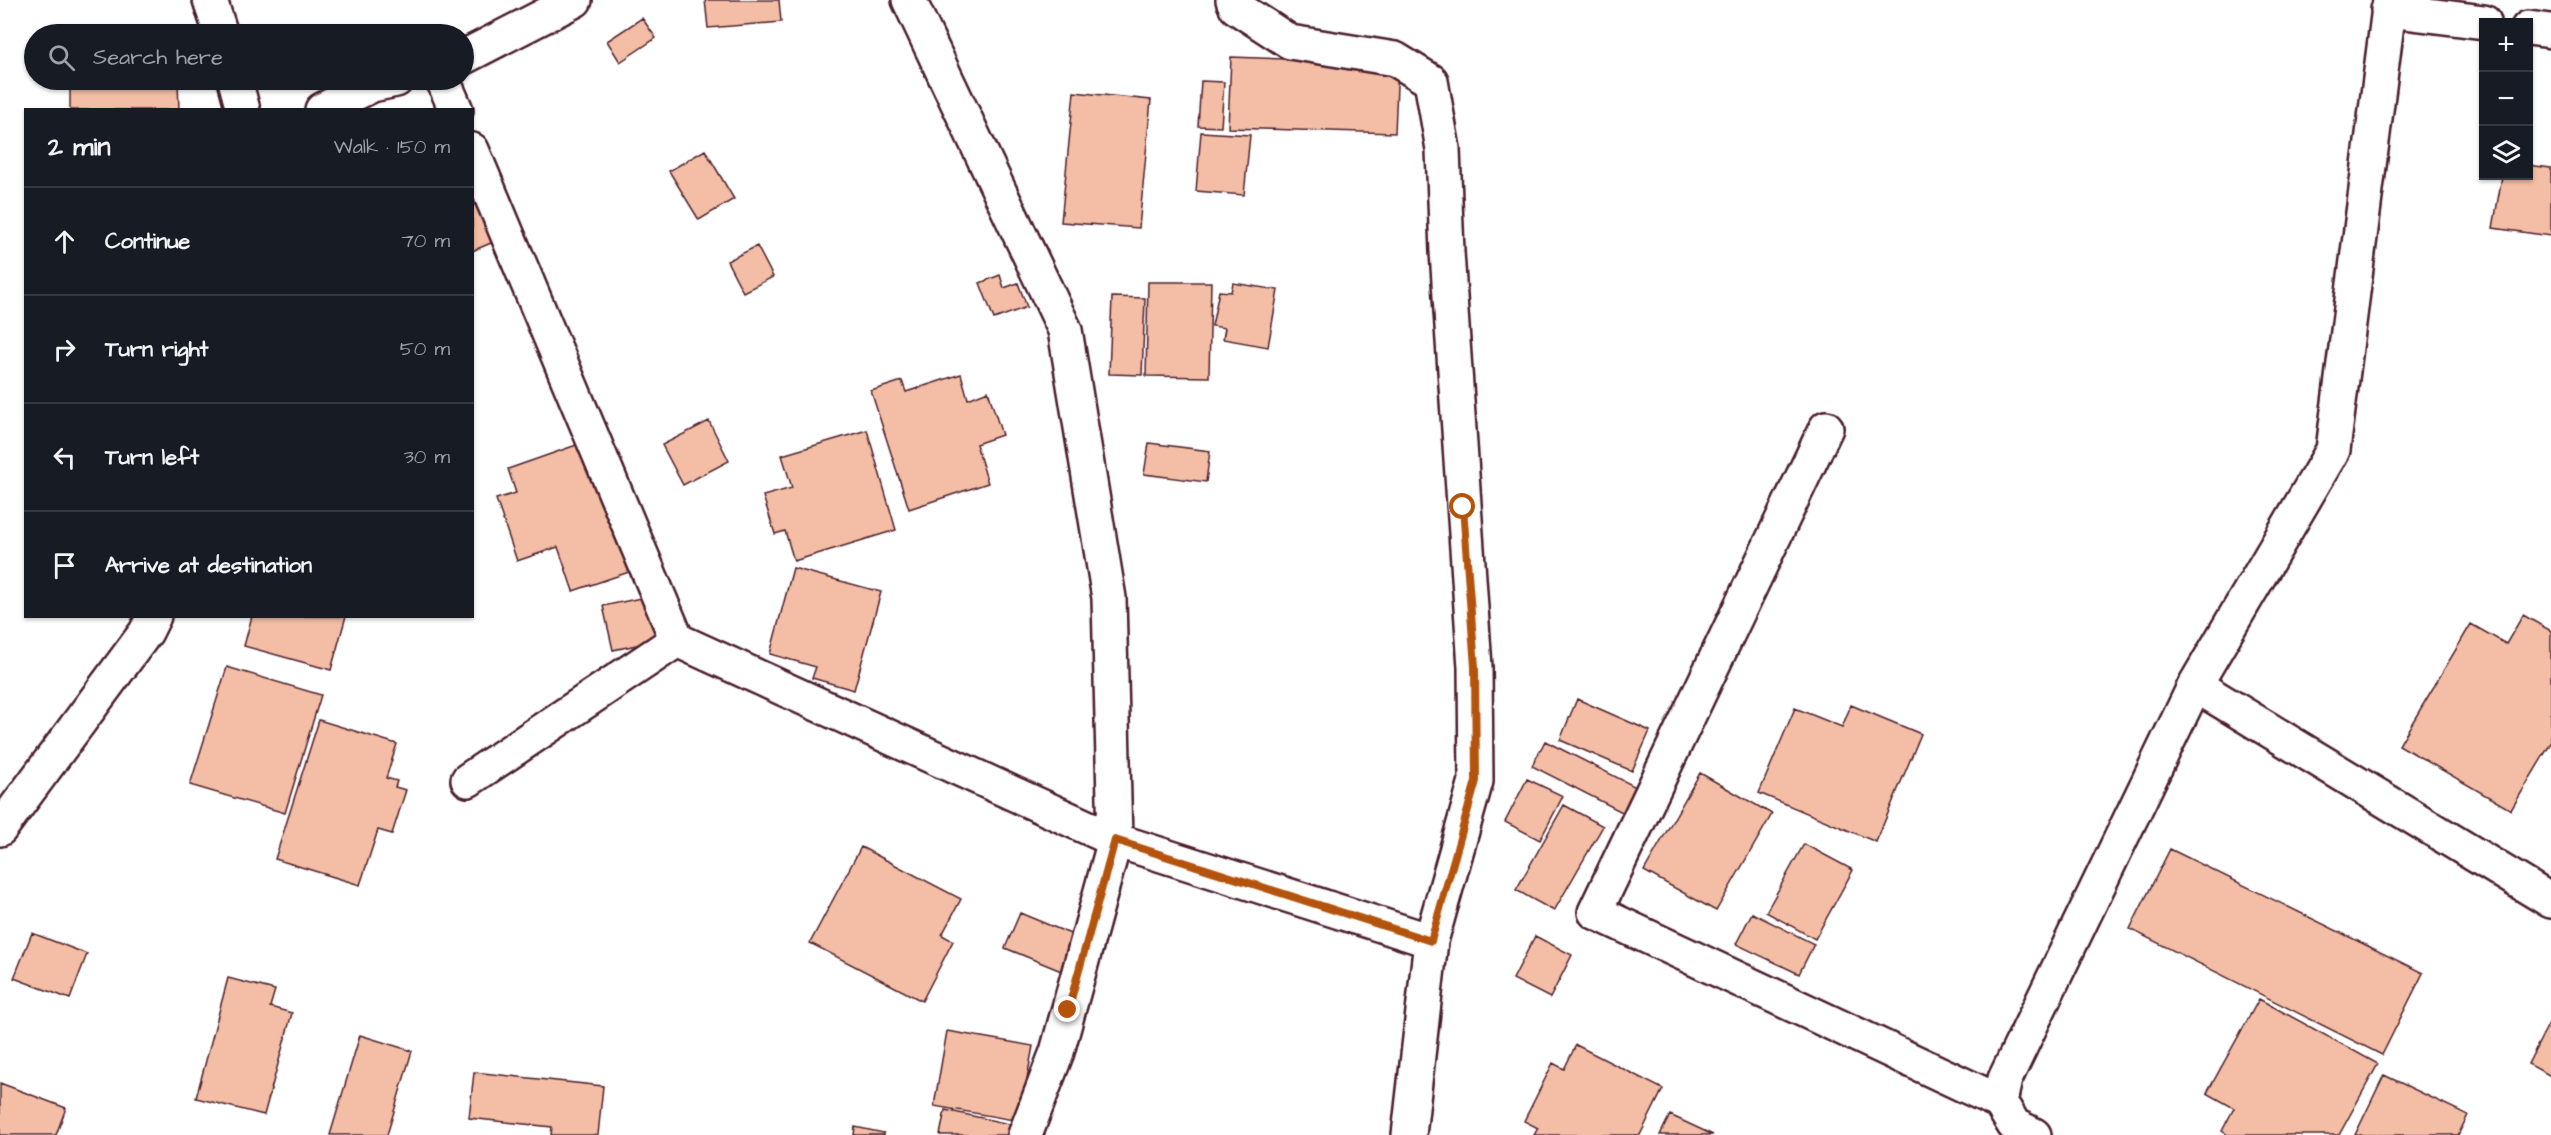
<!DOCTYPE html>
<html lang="en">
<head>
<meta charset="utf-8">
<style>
	body { margin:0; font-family:"Architects Daughter",sans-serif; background:#242831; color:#f1f3f6 }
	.controls { position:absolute; right:18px; top:18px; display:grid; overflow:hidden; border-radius:0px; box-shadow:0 2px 4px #0004 }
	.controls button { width:54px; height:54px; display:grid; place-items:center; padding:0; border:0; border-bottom:2px solid #363941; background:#171b24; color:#f1f3f6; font:30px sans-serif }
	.stop { position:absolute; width:18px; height:18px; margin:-14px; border:4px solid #b45309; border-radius:50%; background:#fff }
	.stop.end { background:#b45309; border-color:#fff; box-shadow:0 2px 6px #0008 }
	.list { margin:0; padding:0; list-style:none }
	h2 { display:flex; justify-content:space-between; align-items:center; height:78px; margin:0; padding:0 24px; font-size:26px }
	h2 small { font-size:20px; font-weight:400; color:#9ea1a6 }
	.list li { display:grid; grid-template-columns:39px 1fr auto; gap:18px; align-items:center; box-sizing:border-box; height:108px; padding:0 24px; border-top:2px solid #363941 }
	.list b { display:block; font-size:22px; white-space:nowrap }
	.list em { font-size:20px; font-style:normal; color:#9ea1a6 }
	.icon { flex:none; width:33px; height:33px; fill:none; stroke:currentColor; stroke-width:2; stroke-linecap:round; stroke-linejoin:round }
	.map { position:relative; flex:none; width:2551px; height:1135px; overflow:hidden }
	.search { position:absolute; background:#171b24; box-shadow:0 2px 4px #0004; left:24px; top:24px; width:450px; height:66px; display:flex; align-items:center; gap:15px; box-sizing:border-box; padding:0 21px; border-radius:33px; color:#9ea1a6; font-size:22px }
	.panel { position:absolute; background:#171b24; box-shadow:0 2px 4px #0004; left:24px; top:108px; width:450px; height:510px; border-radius:0px }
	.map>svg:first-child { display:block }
</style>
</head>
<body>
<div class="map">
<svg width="2551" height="1135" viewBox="0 0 2551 1135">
	<rect width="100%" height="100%" fill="#fff"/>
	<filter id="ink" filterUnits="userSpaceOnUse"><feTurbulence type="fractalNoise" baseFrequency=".0167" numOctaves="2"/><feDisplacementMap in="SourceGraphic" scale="12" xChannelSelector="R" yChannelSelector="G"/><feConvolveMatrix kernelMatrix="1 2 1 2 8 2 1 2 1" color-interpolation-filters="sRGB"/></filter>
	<g filter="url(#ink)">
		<!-- building -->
		<path fill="#f3bea5" stroke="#4a1f2b" stroke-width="1.5" d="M705,0h74l2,22 -73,6z
			M642,18l14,20 -36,24 -13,-21z
			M1231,57l167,6 -3,70 -167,-5z
			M178,81l1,29h-109v-24z
			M1201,81l23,1 -3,45 -23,-1z
			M1074,92l77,8 -12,128 -78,-6z
			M1201,132l49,3 -6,60 -48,-4z
			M705,150l29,49 -35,21 -30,-49z
			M2528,165l23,3v68l-58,-8 9,-52h26z
			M487,199l16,39 -31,13v-45z
			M757,246l16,31 -30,15 -16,-31z
			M1000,275l4,13 14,-5 9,24 -33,12 -14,-36z
			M1148,282h63l-2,95 -63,-1z
			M1233,283l45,7 -10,57 -45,-8 2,-11 -13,-2 7,-35 12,1z
			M1112,297l33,1 -3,77 -33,-1z
			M961,374l7,25 20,-8 14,44 -26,9 12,39 -79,26 -38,-118 31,-10 4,11z
			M709,421l20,40 -46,24 -21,-40z
			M867,430l29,100 -102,31 -9,-30 -10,3 -12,-38 29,-8 -10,-33z
			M585,442l44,130 -56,19 -15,-44 -41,14 -21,-62 20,-6 -8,-24z
			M1149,443l61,8 -4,31 -62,-8z
			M793,568l88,24 -27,98 -42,-12 4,-11 -46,-13z
			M655,595l10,44 -52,11 -10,-44z
			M2523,615l28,16v112l-40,67 -112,-65 72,-121 35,20z
			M252,616h94l-15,54 -87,-24z
			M227,667l94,28 -36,118 -95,-28z
			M1577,699l73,32 -18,40 -72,-31z
			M1851,705l70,29 -45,108 -117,-49 36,-85 47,19z
			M319,720l78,24 -11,34 11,3 -2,6 11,3 -14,44 -14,-4 -18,55 -85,-26z
			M1545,741l93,47 -12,26 -94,-48z
			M1700,773l72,41 -56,97 -72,-40z
			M1527,779l36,17 -23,44 -35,-18z
			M1564,805l39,21 -49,85 -38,-21z
			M1804,844l49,26 -38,69 -49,-27z
			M861,847l100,52 -19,36 11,6 -31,60 -112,-58z
			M2170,849l253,124 -41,82 -252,-126z
			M1020,913l65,27 -14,35 -66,-27z
			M1752,913l62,31 -15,30 -63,-30z
			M32,933l55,21 -17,45 -56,-21z
			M1535,936l37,19 -22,43 -37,-19z
			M228,978l47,12 -5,17 22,6 -28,102 -68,-17z
			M2259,999l119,65 -39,71h-111l-6,-4 12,-23 -27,-15z
			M2551,1019v57l-23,-12z
			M947,1031l86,15 -14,75 -85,-15z
			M360,1035l52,16 -25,84h-57z
			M1576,1045l87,44 -23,46h-106l4,-7 -14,-7 29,-58 11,6z
			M474,1072l129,14 -5,49h-47l1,-8 -83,-9z
			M2384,1075l84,40 -10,20h-103z
			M0,1083l66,25 -10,27h-56z
			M945,1110l69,15 -2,10h-72z
			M1670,1115l43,20h-53z
			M855,1127l29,6v2h-30z"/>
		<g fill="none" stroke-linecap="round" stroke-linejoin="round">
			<defs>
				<path id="minor" d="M210,0l11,34
					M909,0l156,330 44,268 6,242 -58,212 -32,83
					M1233,0l3,7 54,35 105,17 36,22 12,68 4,103 28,415 1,114 -45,160 -22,194
					M2388,10l96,12
					M2528,28l23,3
					M464,57l111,-57
					M235,80l8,30
					M443,80l13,30
					M322,110l50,-25 24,-5
					M472,150l205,490 438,200 316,101
					M1826,428l-231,484 405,190
					M2195,685l356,216
					M468,780l209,-140
					M0,829l146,-197 8,-16
					M2034,1135l-20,-10 -14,-23 5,-23 190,-394 138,-235 57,-450"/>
			</defs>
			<!-- minor casing -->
			<use href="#minor" stroke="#4a1f2b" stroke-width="38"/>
			<!-- minor -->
			<use href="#minor" stroke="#fff" stroke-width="33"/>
		</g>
	</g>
	<g fill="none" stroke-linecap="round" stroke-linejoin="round" filter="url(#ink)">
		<!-- route -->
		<path stroke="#b45309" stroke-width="8" d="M1068,1010l47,-170 316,101 45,-160 -1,-114 -12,-160"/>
	</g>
</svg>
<div class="controls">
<button>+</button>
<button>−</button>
<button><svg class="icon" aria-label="layers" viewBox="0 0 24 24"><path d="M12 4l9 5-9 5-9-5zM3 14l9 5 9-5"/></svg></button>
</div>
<div class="stop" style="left:1463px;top:507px"></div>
<div class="stop end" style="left:1068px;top:1010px"></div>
<div class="search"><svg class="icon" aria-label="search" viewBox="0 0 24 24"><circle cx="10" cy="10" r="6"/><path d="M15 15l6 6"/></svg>Search here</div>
<section class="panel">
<h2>2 min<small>Walk · 150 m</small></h2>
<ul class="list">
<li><svg class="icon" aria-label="ahead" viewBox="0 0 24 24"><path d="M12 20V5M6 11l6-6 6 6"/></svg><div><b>Continue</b></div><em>70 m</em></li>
<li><svg class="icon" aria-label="right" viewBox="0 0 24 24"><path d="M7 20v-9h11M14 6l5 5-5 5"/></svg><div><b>Turn right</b></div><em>50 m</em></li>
<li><svg class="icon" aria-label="left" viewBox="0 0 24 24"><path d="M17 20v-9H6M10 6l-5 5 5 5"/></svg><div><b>Turn left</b></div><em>30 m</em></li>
<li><svg class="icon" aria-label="arrive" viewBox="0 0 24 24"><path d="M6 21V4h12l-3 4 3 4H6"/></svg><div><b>Arrive at destination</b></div></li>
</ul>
</section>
</div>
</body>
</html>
